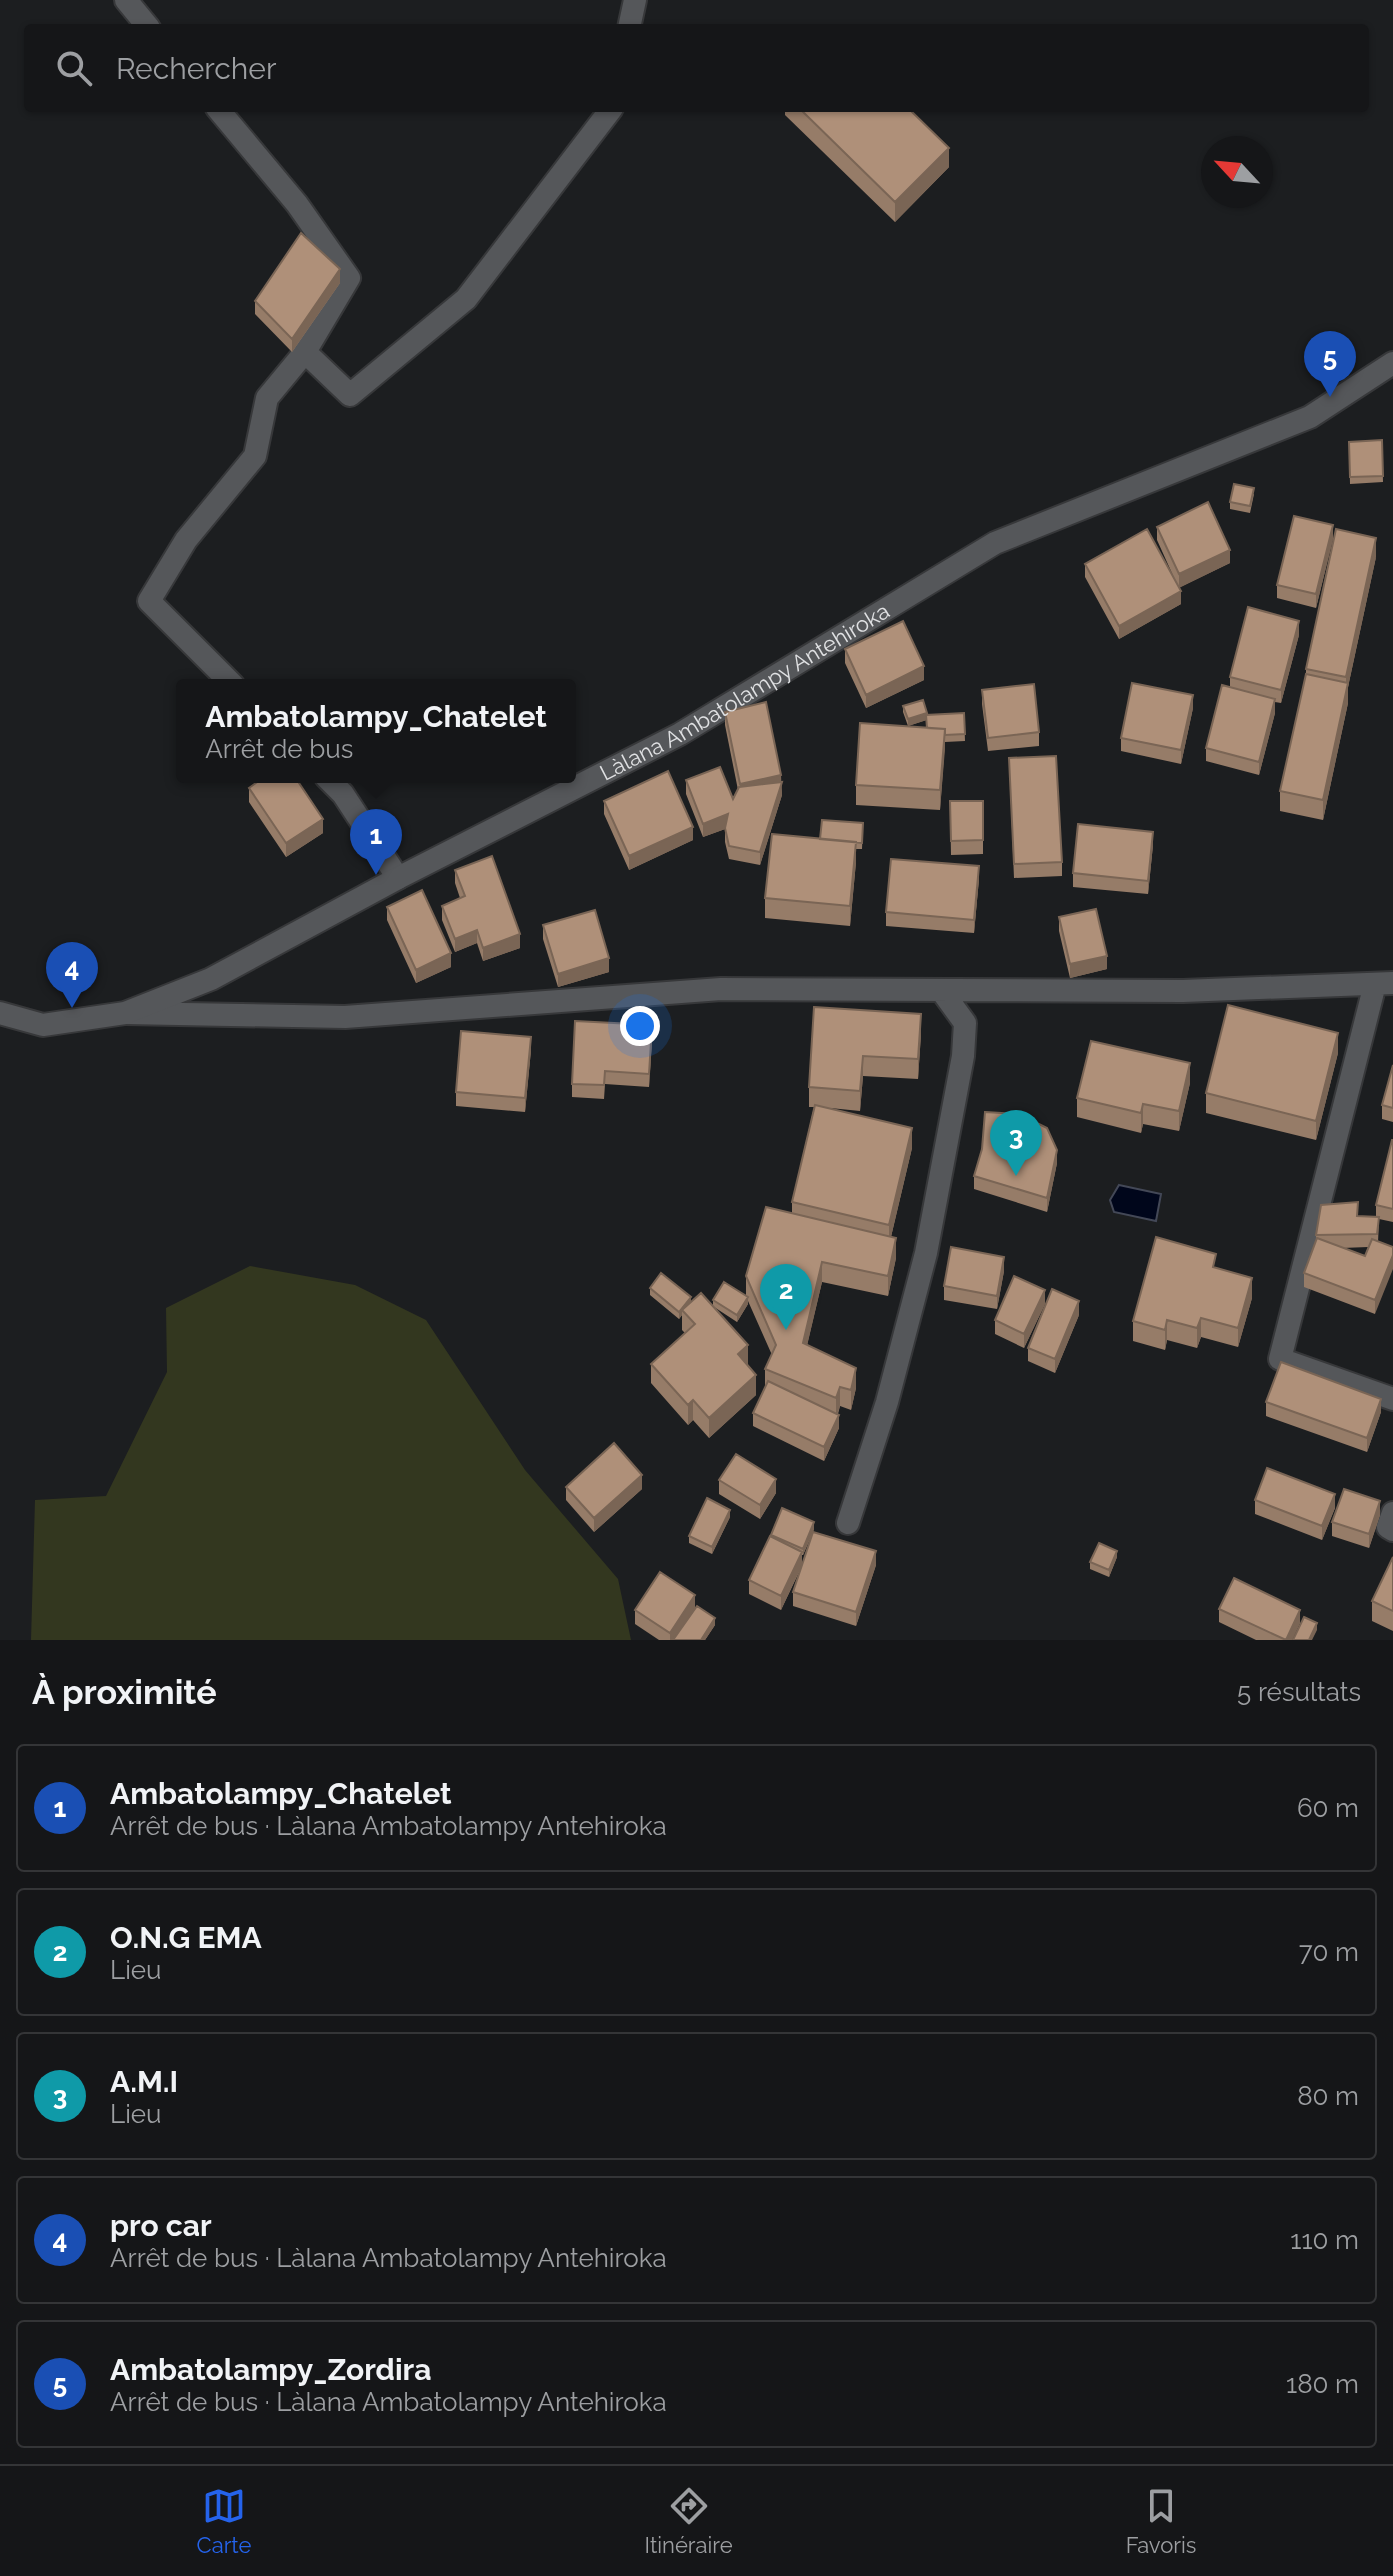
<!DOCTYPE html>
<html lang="fr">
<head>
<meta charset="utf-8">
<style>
	body { margin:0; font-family:Raleway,sans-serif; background:#222325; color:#f1f3f6 }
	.compass { position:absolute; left:1201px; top:136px; width:72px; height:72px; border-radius:50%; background:#151618; box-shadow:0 2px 6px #0004; rotate:296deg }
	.you { position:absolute; left:640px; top:1026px; width:28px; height:28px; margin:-20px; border:6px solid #fff; border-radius:50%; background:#1a73e8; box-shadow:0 0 0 12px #1a73e833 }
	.badge { display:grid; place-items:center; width:52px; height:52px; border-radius:50%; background:#2563eb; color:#fff; font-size:26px; font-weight:700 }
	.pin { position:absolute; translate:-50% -66px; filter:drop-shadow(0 2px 4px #0008) }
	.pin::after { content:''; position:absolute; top:42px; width:28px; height:24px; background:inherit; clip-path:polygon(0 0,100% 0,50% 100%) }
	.popup { position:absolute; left:176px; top:679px; width:400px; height:104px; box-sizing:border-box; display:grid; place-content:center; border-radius:8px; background:#151618; filter:drop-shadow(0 2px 6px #0005); font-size:26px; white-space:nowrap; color:#9d9fa2 }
	.popup b { font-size:30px; color:#f1f3f6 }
	.popup::after { content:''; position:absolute; left:50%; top:100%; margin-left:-16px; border:16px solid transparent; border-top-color:#151618 }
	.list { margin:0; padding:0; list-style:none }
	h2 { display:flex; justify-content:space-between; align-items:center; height:104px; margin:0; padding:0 32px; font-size:34px }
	h2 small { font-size:26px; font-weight:400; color:#9d9fa2 }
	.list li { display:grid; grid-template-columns:52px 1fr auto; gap:24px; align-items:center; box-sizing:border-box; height:128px; margin:0 16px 16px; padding:0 16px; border:2px solid #343537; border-radius:8px }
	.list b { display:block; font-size:30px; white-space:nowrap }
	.list p { margin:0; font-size:26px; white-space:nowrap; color:#9d9fa2 }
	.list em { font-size:26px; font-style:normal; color:#9d9fa2 }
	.icon { flex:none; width:44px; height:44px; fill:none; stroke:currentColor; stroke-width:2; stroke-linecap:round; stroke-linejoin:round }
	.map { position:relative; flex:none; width:1393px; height:1640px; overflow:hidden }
	.search { position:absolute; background:#151618; box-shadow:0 2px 6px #0004; left:24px; right:24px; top:24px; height:88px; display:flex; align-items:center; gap:20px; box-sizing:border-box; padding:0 28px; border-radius:8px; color:#9d9fa2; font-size:30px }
	.sheet { height:824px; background:#151618 }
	nav { display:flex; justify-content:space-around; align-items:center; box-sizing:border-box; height:112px; border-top:2px solid #343537; background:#151618; font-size:22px; color:#9d9fa2 }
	nav a { display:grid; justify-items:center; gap:4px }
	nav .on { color:#2563eb }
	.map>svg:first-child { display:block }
</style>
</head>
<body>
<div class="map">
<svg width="1393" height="1640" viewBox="0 0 1393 1640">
	<rect width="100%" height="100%" fill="#1c1e20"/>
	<!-- green -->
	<path fill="#33371f" d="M250,1266l105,19 71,35 99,150 93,109 13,61h-600l4,-140 71,-4 61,-124 -1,-64z"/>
	<!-- water -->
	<path fill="#00061b" stroke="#434857" stroke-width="2" d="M1119,1185l42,9 -5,27 -42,-9 -4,-12z"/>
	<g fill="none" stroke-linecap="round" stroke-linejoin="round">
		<defs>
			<path id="minor" d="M126,0l23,28
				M629,28l6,-28
				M217,108l80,96 52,74 -44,74 45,43 116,-96 146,-191
				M233,685l-84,-84 37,-61 69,-84 12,-58 38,-46
				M326,777l17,17 55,84
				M1375,984l-95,375 113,40
				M126,1013l219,4 376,-28 462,2 210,-8
				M1393,1513l-5,14 5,3
				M848,1523l39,-121 39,-149 37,-197 2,-33 -24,-33"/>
			<g id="tertiary">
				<path id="s1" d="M0,1013l43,12 82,-12 86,-34 187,-101 282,-144 315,-191 315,-126 83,-54"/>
			</g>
		</defs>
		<!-- minor casing -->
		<use href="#minor" stroke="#37383a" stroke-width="26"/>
		<!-- tertiary casing -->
		<use href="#tertiary" stroke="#37383a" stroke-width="26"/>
		<!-- minor -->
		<use href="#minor" stroke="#55575a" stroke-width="22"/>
		<!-- tertiary -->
		<use href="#tertiary" stroke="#55575a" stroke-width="22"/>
	</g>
	<!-- wall -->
	<path fill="#967c68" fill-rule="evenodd" d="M785,108h123l41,59 -54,55 -110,-107z
		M340,283l-48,69 -37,-38v-13z
		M1382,440l1,42 -33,2 -1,-42z
		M1254,494l-4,19 -20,-4v-7z
		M1157,527l73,36 -50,24 1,17 -62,35 -34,-62v-13l90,16 -18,-40z
		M1333,539l-17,69 -39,-10v-13z
		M1376,557l-28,130v16l-25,117 -43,-9v-20l26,-117v-5z
		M1299,635l-18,68 -6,-1v11l-16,62 -53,-14v-13l24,-61v-10z
		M845,649l79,31 -58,28 -21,-45z
		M982,690l57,42v14l-51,5 -6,-47z
		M903,706l24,9 37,-2 1,28 -20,1 -5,68 -84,-5v-20l70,-57v-8l-18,6 -5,-14z
		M1193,708l-12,56 -60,-13v-13z
		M725,712l56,70 1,13 -22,70 -31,-6 -4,-17v-13l-22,8 -17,-43v-14l47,19 5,-9 -13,-65z
		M1009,758l53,104v14l-48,2z
		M249,788l74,45 -37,24 -37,-55z
		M604,801l89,39 -64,30 -25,-56z
		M950,801h33v53l-32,1z
		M863,823l-1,26h-6v13l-6,64 -85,-8v-20l55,-59z
		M1153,845l-5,49 -75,-7v-14z
		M455,870l65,78 -37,13 -6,-18 -22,9 -13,-32v-14l18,-8 -5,-15z
		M979,879l-5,54 -88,-7v-14z
		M387,907l64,60 -35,16 -29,-63z
		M1059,917l48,52 -37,9 -11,-47z
		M543,925l66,47 -51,15 -15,-48z
		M814,1007l107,27 -3,45 -55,-3 -3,35 -30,-3 82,40 -21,89 5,21 -8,38 -66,-14 -15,63 49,43 -5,22 -11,-4 -2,8 1,14 -15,33 -71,-35v-13l12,-25v-19l7,-14 -24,-54v3l-11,18 -23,-15 34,58 8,30 -47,43 -16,-18 -5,5 -37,-42v-19l34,-31 -3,-3v-15l-3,4 -29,-24v-7l41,14 22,4v-6l33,-5v-19l46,-63v-11l22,-95h-5v-20z
		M652,1039l-3,48 -44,-3 -1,15 -32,-2v-13z
		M531,1050l-6,62 -69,-6v-14z
		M1338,1053l-22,87 -110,-27v-20z
		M1393,1065v57l-11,-3v-14z
		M1190,1083l-11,48 -36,-7 -2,9 -64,-16v-19z
		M1393,1140v82l-14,-3 -4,95 -71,-27v-14l12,-31v-7l42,-19h18v-11zM1368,1247l-3,9 -23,-8z
		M1057,1163l-10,49 -73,-23v-13z
		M1216,1268l36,30 -14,49 -37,-10 -4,11 -30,-8 -2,10 -32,-9v-20z
		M1004,1271l-7,38 -53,-9v-14z
		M1045,1304l-21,44 -29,-14v-14z
		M1079,1315l-24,58 -27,-12v-13z
		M1266,1402l115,10 -14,40 -101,-36z
		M719,1480l57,13 -16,26 -41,-25z
		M566,1487l76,2 -48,43 -28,-32z
		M1255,1500l80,8 -13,32 -67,-26z
		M1380,1515l-11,33 -37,-12v-14z
		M730,1517l-18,37 -23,-11v-7z
		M814,1529l-1,3 63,33 -20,61 -63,-20v-14l9,-26 -21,44 -32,-16v-14l21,-44zM811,1537l-9,28v-10h1z
		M1117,1557l-8,20 -19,-8v-7z
		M1393,1557v74l-21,-10v-20z
		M695,1608l20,17 -10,15h-46l-24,-16v-14z
		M1219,1609l81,14 -8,17h-36l-37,-18z"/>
	<!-- shaded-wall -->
	<path fill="#7a6555" d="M949,148v19l-54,55v-20z
		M340,269v14l-48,69v-13z
		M1333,525v14l-17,69v-14z
		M1376,538v19l-28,130v16l-25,117v-20l23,-107v-16z
		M1230,550v13l-51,25v-14z
		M1181,591v13l-62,35v-13z
		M1299,621v14l-18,68v-13z
		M924,666v14l-58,28v-13z
		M1193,695v13l-12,56v-14z
		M1275,699v14l-16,62v-13z
		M927,713v7l-19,6v-7z
		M945,729v20l-5,61v-20z
		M781,775l1,20 -22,70v-13l-20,-54v-14z
		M728,814v14l-25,9v-13z
		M323,819v14l-37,24v-14z
		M693,827v13l-64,30v-14z
		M1153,832v13l-5,49v-13z
		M856,842v20l-6,64v-20z
		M979,866v13l-5,54v-13z
		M477,930v13l-22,9v-13z
		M520,934v14l-37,13v-13z
		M451,953v14l-35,16v-13z
		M1107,956v13l-37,9v-14z
		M609,958v14l-51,15v-13z
		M921,1014v20l-3,45v-20z
		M652,1025v14l-3,48v-13z
		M1338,1033v20l-22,87v-19z
		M531,1037v13l-6,62v-14z
		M863,1056v20l-3,35v-20z
		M1190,1063v20l-11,48v-20z
		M1143,1104v20l-2,9v-20z
		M912,1128v20l-23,97v-20z
		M1057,1150v13l-10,49v-14z
		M896,1238v20l-8,38v-20z
		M1393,1255v14l-18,45v-14z
		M1004,1257v14l-7,38v-13z
		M822,1262v20l-19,81v-20z
		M1252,1278v20l-14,49v-19z
		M1045,1290v14l-21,44v-14z
		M691,1297v7l-9,6v5l-3,4v-7z
		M748,1297v7l-11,18v-7z
		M1079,1301v14l-24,58v-14z
		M1201,1318v19l-4,11v-20z
		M1167,1320v20l-2,10v-20z
		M748,1345v20l-10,-11z
		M856,1368v20l-5,22v-20z
		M756,1375v20l-47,43v-20z
		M840,1387v19l-4,12v-20z
		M1381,1399v13l-14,40v-14z
		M693,1400v20l-5,5v-20z
		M839,1415v13l-15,33v-14z
		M642,1475v14l-48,43v-14z
		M776,1479v14l-16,26v-14z
		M1335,1494v14l-13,32v-14z
		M1380,1501v14l-11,33v-14z
		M730,1510v7l-18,37v-7z
		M814,1522v7l-11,26v-6z
		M876,1551v14l-20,61v-14z
		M1117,1551v6l-8,20v-7z
		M802,1552v13l-21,45v-14z
		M695,1595v13l-21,32h-4v-7z
		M1300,1610v13l-8,17h-6z
		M715,1618v7l-10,15h-4z
		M1317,1623v7l-5,10h-3z"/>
	<!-- building -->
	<path fill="#af9079" stroke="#7a6555" stroke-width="2" d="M799,108h109l41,40 -54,54z
		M301,233l39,36 -48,70 -37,-38z
		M1382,440l1,36 -33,1 -1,-35z
		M1234,484l20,4 -4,18 -20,-4z
		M1208,502l22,48 -51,24 -22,-47z
		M1294,516l39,9 -17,69 -39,-9z
		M1147,529l34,62 -62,35 -34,-62z
		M1336,529l40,9 -30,139 -40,-8z
		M1248,607l51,14 -18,69 -51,-13z
		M903,621l21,45 -58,29 -21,-46z
		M1306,674l42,9 -25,117 -43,-9z
		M1132,683l61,12 -12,55 -60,-12z
		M1034,684l5,48 -51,6 -6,-48z
		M1222,685l53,14 -16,63 -53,-14z
		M923,700l4,13 -19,6 -5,-13z
		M766,702l15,73 -41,9 -15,-72z
		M964,713l1,21 -20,1v-6l-18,-1 -1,-13z
		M860,723l85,6 -5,61 -84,-5z
		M1056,756l6,106 -48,2 -5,-106z
		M720,767l13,32 6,-12 43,-5 -22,70 -31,-6 -4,-18 3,-14 -25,10 -17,-44z
		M668,771l25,56 -64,29 -25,-55z
		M264,777h31l28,42 -37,24 -37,-55z
		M950,801h33v39l-32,1z
		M822,820l41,3 -1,20 -42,-4z
		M1078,824l75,8 -5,49 -75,-8z
		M772,834l84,8 -6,64 -85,-8z
		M492,856l28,78 -37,14 -6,-18 -22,9 -13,-33 23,-10 -10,-26z
		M891,859l88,7 -5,54 -88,-8z
		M422,890l29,63 -35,17 -29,-63z
		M1096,909l11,47 -37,8 -11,-47z
		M595,910l14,48 -51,16 -15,-49z
		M1228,1005l110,28 -22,88 -110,-28z
		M814,1007l107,7 -3,45 -55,-3 -3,35 -51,-4z
		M575,1021l77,4 -3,49 -44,-3 -1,14 -32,-1z
		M461,1031l70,6 -6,61 -69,-6z
		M1091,1041l99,22 -11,48 -36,-7 -2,9 -64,-15z
		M1393,1065v43l-11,-3z
		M815,1105l97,23 -23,97 -97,-23z
		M985,1112l34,2 28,14 10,22 -10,48 -73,-22 8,-27z
		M1392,1140h1v69l-17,-4z
		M1358,1202l-1,14 22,1 -2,17 -61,1 5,-30z
		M766,1207l130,31 -8,38 -66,-14 -19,81 53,25 -5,22 -11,-3 -4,11 -71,-29 11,-24 -30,-69z
		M1156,1237l60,17 -3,13 39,11 -14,50 -37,-10 -4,10 -30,-8 -2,10 -32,-9z
		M1317,1238l48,18 7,-17 21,8v8l-18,45 -71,-27z
		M951,1247l53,10 -7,39 -53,-10z
		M661,1273l30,24 -12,15 -29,-24z
		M1014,1276l31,14 -21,44 -29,-14z
		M724,1282l24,15 -11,18 -24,-15z
		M1052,1289l27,12 -24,58 -27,-11z
		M701,1293l47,52 -10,9 18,21 -47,43 -16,-18 -5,5 -37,-41 44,-40 -13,-14z
		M1281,1362l100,37 -14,39 -101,-36z
		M768,1381l71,34 -15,32 -71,-34z
		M614,1443l28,32 -48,43 -28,-31z
		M736,1454l40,25 -16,26 -41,-25z
		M1267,1468l68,26 -13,32 -67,-26z
		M1344,1489l36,12 -11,33 -37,-12z
		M707,1498l23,12 -18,37 -23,-11z
		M782,1508l32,14 -11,27 -32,-14z
		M813,1532l63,19 -20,61 -63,-20z
		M770,1536l32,16 -21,44 -32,-16z
		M1099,1543l18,8 -8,19 -19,-8z
		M1393,1557v54l-21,-10z
		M660,1572l35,23 -25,38 -35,-23z
		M1234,1578l66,32 -14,30 -67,-31z
		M697,1606l18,12 -14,22h-28z
		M1304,1617l13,6 -8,17h-16z"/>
	<g text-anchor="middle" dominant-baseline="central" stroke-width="8" stroke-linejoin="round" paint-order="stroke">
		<!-- street labels -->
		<g font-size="22" fill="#e0e1e3" stroke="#070809">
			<text stroke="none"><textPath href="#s1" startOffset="826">Làlana Ambatolampy Antehiroka</textPath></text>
		</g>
	</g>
</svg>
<svg class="compass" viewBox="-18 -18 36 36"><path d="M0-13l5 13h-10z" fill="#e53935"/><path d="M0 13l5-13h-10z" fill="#9d9fa2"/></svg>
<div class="you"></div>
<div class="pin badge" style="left:376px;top:875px;background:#1a4fb4">1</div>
<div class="popup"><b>Ambatolampy_Chatelet</b>Arrêt de bus</div>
<div class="pin badge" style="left:786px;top:1330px;background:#0f9aa8">2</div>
<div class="pin badge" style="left:1016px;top:1176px;background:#0f9aa8">3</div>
<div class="pin badge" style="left:72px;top:1008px;background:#1a4fb4">4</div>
<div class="pin badge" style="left:1330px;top:397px;background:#1a4fb4">5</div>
<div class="search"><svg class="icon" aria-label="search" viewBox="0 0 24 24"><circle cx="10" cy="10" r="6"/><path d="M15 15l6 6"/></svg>Rechercher</div>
</div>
<section class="sheet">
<h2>À proximité<small>5 résultats</small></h2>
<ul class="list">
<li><span class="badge" style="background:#1a4fb4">1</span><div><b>Ambatolampy_Chatelet</b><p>Arrêt de bus · Làlana Ambatolampy Antehiroka</p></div><em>60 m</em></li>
<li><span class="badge" style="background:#0f9aa8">2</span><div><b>O.N.G EMA</b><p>Lieu</p></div><em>70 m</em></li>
<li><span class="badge" style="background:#0f9aa8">3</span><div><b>A.M.I</b><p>Lieu</p></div><em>80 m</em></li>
<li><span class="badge" style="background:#1a4fb4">4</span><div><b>pro car</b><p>Arrêt de bus · Làlana Ambatolampy Antehiroka</p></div><em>110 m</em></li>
<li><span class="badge" style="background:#1a4fb4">5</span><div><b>Ambatolampy_Zordira</b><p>Arrêt de bus · Làlana Ambatolampy Antehiroka</p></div><em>180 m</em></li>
</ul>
</section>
<nav>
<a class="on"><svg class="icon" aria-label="map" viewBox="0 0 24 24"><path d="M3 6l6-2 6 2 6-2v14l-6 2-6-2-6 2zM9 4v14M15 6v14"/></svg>Carte</a>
<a><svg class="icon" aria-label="directions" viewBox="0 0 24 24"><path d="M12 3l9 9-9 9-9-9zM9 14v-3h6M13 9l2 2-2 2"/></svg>Itinéraire</a>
<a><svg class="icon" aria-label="saved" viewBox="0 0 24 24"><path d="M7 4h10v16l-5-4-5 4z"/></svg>Favoris</a>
</nav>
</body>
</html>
